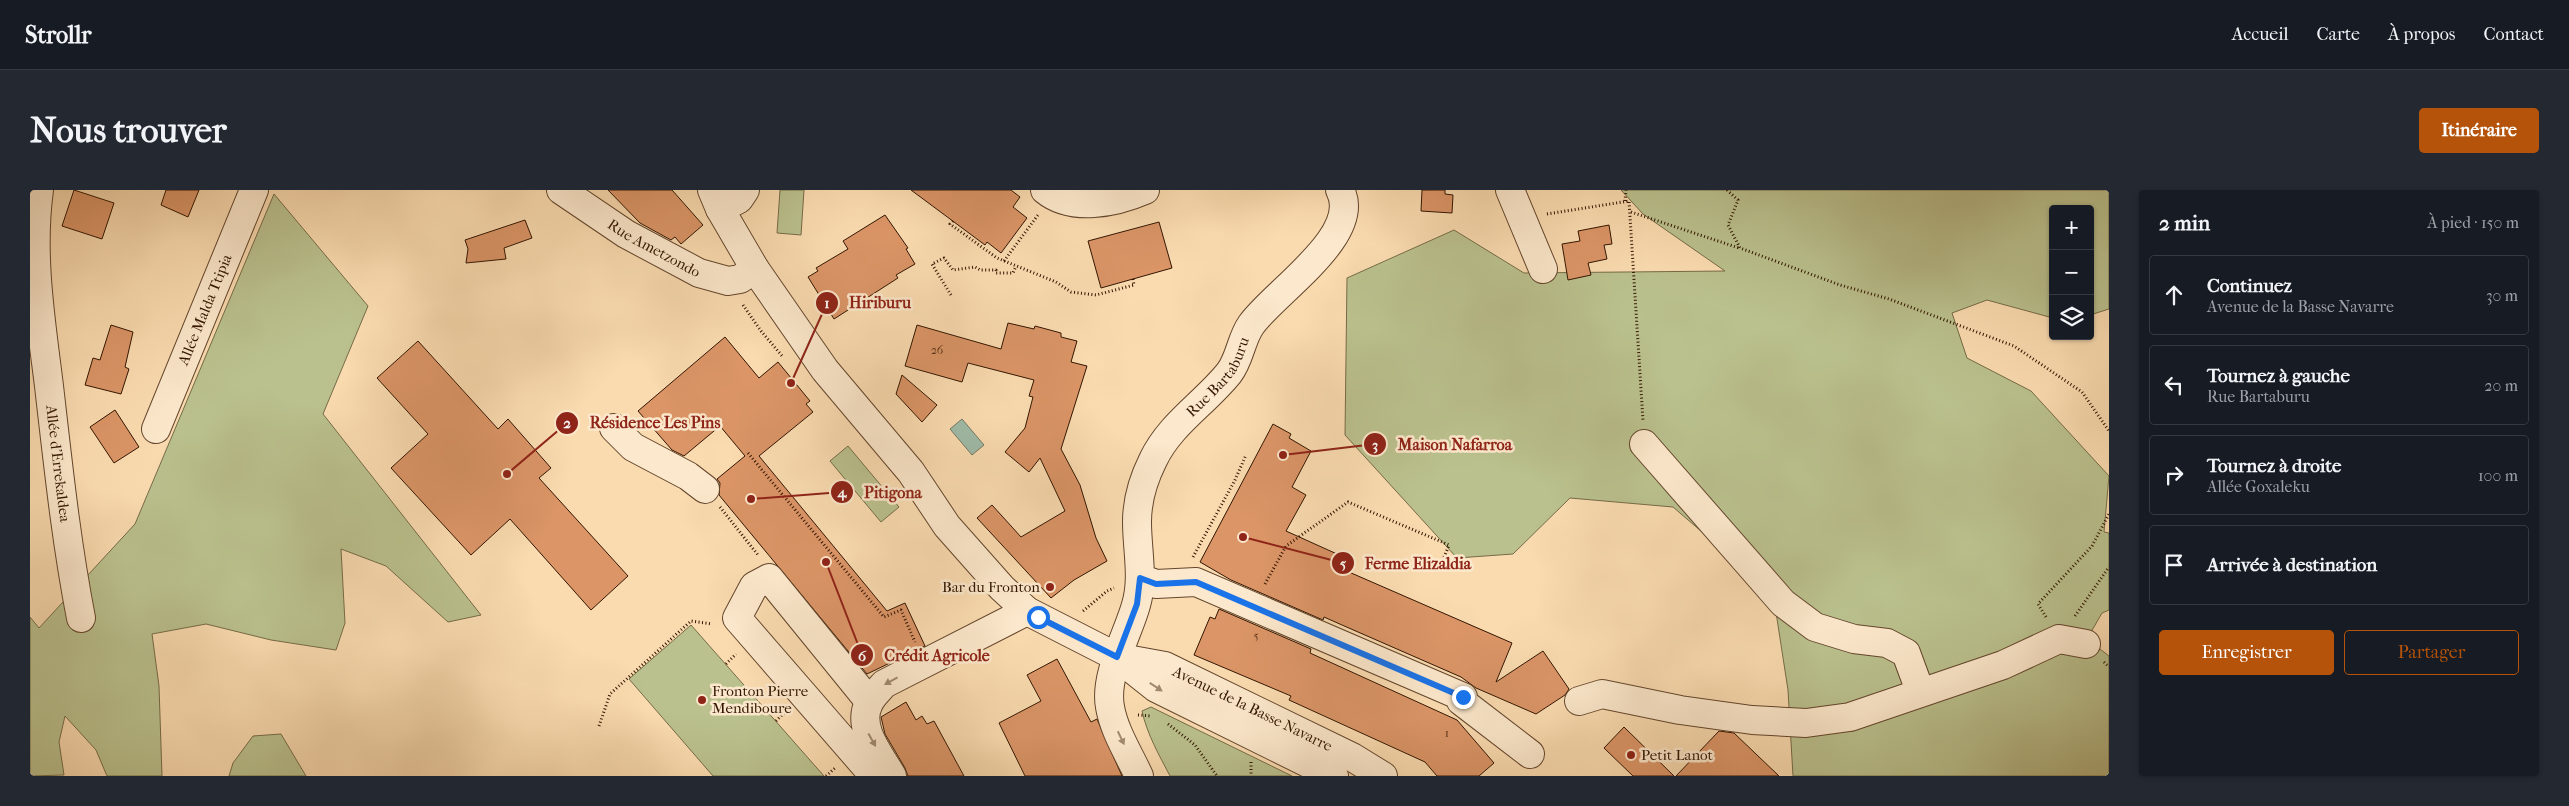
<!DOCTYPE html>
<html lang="fr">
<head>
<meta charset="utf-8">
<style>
	body { margin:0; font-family:"IM FELL French Canon",serif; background:#242831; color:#f1f3f6 }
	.controls { position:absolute; right:15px; top:15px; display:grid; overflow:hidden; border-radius:5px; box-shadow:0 1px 4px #0004 }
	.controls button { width:45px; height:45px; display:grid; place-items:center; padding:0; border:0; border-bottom:1px solid #363941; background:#171b24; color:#f1f3f6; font:25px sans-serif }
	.stop { position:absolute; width:15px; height:15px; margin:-11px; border:4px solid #1a73e8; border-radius:50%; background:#fff }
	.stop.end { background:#1a73e8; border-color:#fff; box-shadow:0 1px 5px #0008 }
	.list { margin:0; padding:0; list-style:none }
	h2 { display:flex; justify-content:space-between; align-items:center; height:65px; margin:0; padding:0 20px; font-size:21px }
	h2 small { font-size:16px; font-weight:400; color:#9ea1a6 }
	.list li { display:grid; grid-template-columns:32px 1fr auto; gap:15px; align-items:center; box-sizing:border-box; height:80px; margin:0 10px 10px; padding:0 10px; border:1px solid #363941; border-radius:5px }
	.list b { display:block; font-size:19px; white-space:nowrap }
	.list p { margin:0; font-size:16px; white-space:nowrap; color:#9ea1a6 }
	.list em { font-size:16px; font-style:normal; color:#9ea1a6 }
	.actions { display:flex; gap:10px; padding:15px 20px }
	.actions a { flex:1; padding:11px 0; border:1px solid #b45309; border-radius:5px; text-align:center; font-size:18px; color:#b45309 }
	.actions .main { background:#b45309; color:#fff }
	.icon { flex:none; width:28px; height:28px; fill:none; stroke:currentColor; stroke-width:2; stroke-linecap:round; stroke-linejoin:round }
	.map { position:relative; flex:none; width:2079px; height:586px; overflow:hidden; border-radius:5px }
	header { display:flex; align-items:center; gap:30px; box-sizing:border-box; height:70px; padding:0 25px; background:#171b24; border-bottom:1px solid #363941 }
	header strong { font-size:24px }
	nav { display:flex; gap:28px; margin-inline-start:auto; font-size:18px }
	.intro { display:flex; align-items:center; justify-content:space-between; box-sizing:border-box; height:120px; padding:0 30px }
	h1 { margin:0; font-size:35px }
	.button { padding:12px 22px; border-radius:5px; background:#b45309; color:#fff; font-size:18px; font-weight:700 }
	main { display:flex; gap:30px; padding:0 30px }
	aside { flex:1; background:#171b24; border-radius:5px; box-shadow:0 1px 4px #0004 }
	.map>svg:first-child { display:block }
</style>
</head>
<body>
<header>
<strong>Strollr</strong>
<nav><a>Accueil</a><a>Carte</a><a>À propos</a><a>Contact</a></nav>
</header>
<div class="intro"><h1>Nous trouver</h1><a class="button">Itinéraire</a></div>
<main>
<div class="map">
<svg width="2079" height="586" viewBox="0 0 2079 586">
	<rect width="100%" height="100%" fill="#fadbb0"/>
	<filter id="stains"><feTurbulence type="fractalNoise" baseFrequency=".004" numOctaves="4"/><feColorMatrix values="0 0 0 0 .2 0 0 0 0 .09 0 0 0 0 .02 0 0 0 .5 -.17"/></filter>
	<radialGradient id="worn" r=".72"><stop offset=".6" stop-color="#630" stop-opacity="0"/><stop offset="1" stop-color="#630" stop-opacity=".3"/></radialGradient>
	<!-- green -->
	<path fill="#bac18e" stroke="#766b47" d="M750,0h24l-3,45 -24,-2z
		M1591,0h488v119l-19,6v-106h-37v109l-66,-18 -35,13 15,45 64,33 78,85 -5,56 5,1v77l-7,3 -15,26 22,17v120h-316l-5,-86 -15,-97 -100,-86 -103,-9 -57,56 -56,4 -112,-123 2,-157 107,-48 70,43 201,-2 -82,-57z
		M244,4l94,112 -45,108 158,201 -33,7 -62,-56 -45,-17 4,74 -9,27 -65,-10 -65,-16 -54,10 7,52 3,90h-55l-11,-26 -31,-34 -6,26 5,33 -34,1v-159l9,11 96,-104z
		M818,256l51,61 -18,15 -51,-61z
		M661,435l133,151h-111l-84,-97z
		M1121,517l141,69h-122c-11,-21 -23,-42 -28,-65z
		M251,544l25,42h-77l4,-13 20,-27z"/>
	<!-- water -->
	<path fill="#9fbba8" stroke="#737965" d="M932,229l22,26 -12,10 -22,-26z"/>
	<!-- building -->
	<path fill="#db9567" stroke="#321500" d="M44,0l40,13 -12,36 -40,-13z
		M136,0h33l-11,27 -27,-12z
		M578,0h64l31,35 -22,19 -6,-7 -4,3 -31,-17z
		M881,0h100l9,7 -7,10 14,11 -26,35 -14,-11 -2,3z
		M1392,0h23v4l8,1 -1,18 -31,-2z
		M855,25l23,33 -2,1 9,15 -19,11 2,3 -64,41 -26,-42 10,-6 -2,-3 32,-19 -5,-8z
		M495,30l7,18 -28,10 2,11 -40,4 2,-14 -3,-9z
		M1129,32l13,46 -71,20 -13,-47z
		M1579,35l3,19 -8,1 3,14 -19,4 3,12 -23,5 -6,-36 18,-3 -2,-10z
		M978,133l26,6 1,-3 26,7v4l16,4 -6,21 16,4 -26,83 19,36 16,53 11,23 -33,19 -23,18 -74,-80 15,-13 29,32 44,-26 -25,-53 -11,14 -24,-20 20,-24 8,-31 -4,-1 5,-16 -66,-17 -6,19 -57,-16 12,-41 84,24z
		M81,135l22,7 -8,35 4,2 -8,25 -36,-9 8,-27 7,2z
		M695,147l34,41 19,-16 32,39 -4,3 7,8 -54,44 128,155 18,-8 20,43 -58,28 -148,-179 1,-12 -3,-4 28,-23 -25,-30 -36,30 -12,-6 -34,-39z
		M388,151l80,88 10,-10 43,49 -12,10 89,98 -37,34 -81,-91 -39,36 -80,-87 37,-34 -51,-56z
		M872,185l35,30 -15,17 -26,-28z
		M85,220l24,37 -25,16 -24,-36z
		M1243,234l18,10 -2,4 22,13 -19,36 14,8 -20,36 51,23 -1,3 9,4 -3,8 170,74 -16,39 47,-31 26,38 -4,6 -29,19 -60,-26 -15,-11 -119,-52 -18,-8 -1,3 -92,-40 -31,-18z
		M1189,419l92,40 -1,4 147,67 37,43 -15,13h-42l-12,-14 -136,-62 2,-4 -97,-41 16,-38 5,2z
		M1027,469l34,63 6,-3 25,57h-97l-26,-53 42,-22 -14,-26z
		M876,512l10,18 6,-4 5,8 7,-3 30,55h-56l-3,-8 -20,-34 -4,-17z
		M1594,537l50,49h-41l-29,-28z
		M1689,541l15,2 45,43h-103z"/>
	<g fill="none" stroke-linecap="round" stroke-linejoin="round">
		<defs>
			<g id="minor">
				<path id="s1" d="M9,0c-9,65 2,131 10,196 9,78 17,155 32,232"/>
				<path id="s2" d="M531,0l65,44 73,39 29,8 12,-2 15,-10"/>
				<path d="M682,0l8,19 35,60 70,101 86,102 36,54 55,62 25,23 90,46 39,31 178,88"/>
				<path d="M1015,0c27,22 70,13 100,0"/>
				<path d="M1480,0l33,79"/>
				<path d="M690,19l19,-10 6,-9"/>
				<path d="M584,238l19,19 55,29 17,13"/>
				<path id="s3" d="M126,239l98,-239"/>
				<path d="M1614,254l139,159 32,24 39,12 33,4 19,10 14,38"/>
				<path d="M1110,388l16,6 40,-2 267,115 -2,4 69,53"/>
				<path id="s4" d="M1091,468l44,8 187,91 31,19"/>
				<path d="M839,511l-100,-123 -15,8 -17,32 131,151 18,7"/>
				<path d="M1549,511l23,-7 78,16 72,10 54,3 44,-6 153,-52 56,-26 27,5"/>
				<path d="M862,586c-12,-21 -36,-49 -23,-73 3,-7 10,-13 15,-19l143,-73"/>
				<path id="s5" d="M1109,586c-10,-22 -25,-45 -29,-69 -6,-32 18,-73 26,-102 8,-27 1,-55 1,-83 0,-21 6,-42 16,-62 17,-36 51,-56 76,-87 11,-14 12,-34 22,-48 22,-32 113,-90 89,-135"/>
			</g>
		</defs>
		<!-- minor casing -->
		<use href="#minor" stroke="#64462c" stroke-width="30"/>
		<!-- path -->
		<path stroke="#321500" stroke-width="3" stroke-dasharray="1 2.5" stroke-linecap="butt" d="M1697,0l11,10 -10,25 12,23 100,37 49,14 125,47 68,46 27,39
			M1595,11l1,-11
			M1601,22l108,36
			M1517,24l82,-13 14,220
			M923,31l-3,3 47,34 59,24 15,10 25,3 38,-10 -1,-6
			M974,71l34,-46
			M921,105l-19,-31 12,-6 9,12 22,-3 5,3h16v3h17l3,-7
			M713,115l18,26 22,26
			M718,263l136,164 17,-7 14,32
			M690,317l38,48
			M1163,367l42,-77 11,-25
			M1235,394l21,-38 62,-44 101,43 -8,20
			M1053,421l24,-20 7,-3
			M2045,426l34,-49
			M2016,427l-8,-13 54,-58 17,-32
			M2074,472l5,5
			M696,474l10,-10
			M1108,525l13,1
			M746,531l10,-10
			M1138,534l27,21 22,31
			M569,536l11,-32 81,-73 21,3
			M1221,572v14
			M796,586l9,-8"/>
		<!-- minor -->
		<use href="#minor" stroke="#fce8cc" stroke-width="28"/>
	</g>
	<!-- one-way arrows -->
	<defs><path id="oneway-solid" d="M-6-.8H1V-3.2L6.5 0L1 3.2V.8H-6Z" transform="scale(1.25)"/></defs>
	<g fill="#a18970">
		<use href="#oneway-solid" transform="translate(861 491) rotate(151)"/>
		<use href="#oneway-solid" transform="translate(1126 497) rotate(33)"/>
		<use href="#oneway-solid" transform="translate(1091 548) rotate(65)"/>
		<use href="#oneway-solid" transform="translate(842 550) rotate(61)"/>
	</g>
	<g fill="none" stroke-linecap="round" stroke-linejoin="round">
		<!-- route -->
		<path stroke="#1a73e8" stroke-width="6" d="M1008,427l79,40 20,-53 3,-26 16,6 40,-2 267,115"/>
	</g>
	<!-- markers -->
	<g fill="#8f2418" stroke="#fce8cc" stroke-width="2">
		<circle cx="1020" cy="397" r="5"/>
		<circle cx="672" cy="510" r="5"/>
		<circle cx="1601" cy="565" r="5"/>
	</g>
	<g text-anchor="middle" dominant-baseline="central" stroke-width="5" stroke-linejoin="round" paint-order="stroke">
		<!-- number labels -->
		<g font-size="12" fill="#5c351a">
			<text x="907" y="160">26</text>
			<text x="1226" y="446">5</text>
			<text x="1417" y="543">1</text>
		</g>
		<!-- street labels -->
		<g font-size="15" fill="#321500" stroke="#fce8cc">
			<text stroke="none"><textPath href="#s2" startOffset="110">Rue Ametzondo</textPath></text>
			<text stroke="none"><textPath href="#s3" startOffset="129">Allée Malda Ttipia</textPath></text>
			<text stroke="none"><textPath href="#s5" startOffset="436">Rue Bartaburu</textPath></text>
			<text stroke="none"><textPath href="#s1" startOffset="275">Allée d'Errekaldea</textPath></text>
			<text stroke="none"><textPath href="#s4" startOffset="142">Avenue de la Basse Navarre</textPath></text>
		</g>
		<!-- poi labels -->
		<g font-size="15" fill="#321500" stroke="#fce8cc" text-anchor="start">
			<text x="1010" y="397" text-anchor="end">Bar du Fronton</text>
			<text x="682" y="501">Fronton Pierre<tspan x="682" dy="17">Mendiboure</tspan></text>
			<text x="1611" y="565">Petit Lanot</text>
		</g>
	</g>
	<!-- callouts -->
	<path fill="none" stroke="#8f2418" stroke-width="2" d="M761 193L797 113M477 284L537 233M1253 265L1345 254M721 309L812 302M1213 347L1313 373M796 372L832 465"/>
	<g fill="#8f2418" stroke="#fce8cc" stroke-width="2">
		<circle cx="761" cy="193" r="5"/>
		<circle cx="477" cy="284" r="5"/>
		<circle cx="1253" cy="265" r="5"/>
		<circle cx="721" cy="309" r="5"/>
		<circle cx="1213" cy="347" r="5"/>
		<circle cx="796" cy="372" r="5"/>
		<circle cx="797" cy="113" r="12"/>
		<circle cx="537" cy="233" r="12"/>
		<circle cx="1345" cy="254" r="12"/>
		<circle cx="812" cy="302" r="12"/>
		<circle cx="1313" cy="373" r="12"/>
		<circle cx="832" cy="465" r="12"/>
	</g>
	<g font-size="15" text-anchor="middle" font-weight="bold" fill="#fff">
		<text x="797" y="118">1</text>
		<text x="537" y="238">2</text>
		<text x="1345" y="260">3</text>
		<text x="812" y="307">4</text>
		<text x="1313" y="378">5</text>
		<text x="832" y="471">6</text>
	</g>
	<g font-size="16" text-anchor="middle" font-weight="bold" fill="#8f2418" stroke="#fce8cc" stroke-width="5" stroke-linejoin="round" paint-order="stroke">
		<text x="850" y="118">Hiriburu</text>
		<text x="625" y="238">Résidence Les Pins</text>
		<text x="1425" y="260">Maison Nafarroa</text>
		<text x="863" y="308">Pitigona</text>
		<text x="1388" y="379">Ferme Elizaldia</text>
		<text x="907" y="471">Crédit Agricole</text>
	</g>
	<rect width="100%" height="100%" filter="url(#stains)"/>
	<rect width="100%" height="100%" fill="url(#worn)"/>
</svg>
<div class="controls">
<button>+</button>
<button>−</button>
<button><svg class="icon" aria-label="layers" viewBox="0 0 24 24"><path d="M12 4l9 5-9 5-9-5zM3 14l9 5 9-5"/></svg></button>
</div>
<div class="stop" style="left:1008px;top:427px"></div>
<div class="stop end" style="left:1433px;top:507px"></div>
</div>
<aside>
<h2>2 min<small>À pied · 150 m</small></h2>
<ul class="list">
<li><svg class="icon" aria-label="ahead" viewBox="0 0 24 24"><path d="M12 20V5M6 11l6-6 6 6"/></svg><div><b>Continuez</b><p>Avenue de la Basse Navarre</p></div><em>30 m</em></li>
<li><svg class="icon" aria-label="left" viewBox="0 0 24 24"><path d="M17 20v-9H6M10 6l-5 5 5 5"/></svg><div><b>Tournez à gauche</b><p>Rue Bartaburu</p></div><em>20 m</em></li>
<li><svg class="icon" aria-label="right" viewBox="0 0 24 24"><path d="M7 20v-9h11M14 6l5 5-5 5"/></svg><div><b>Tournez à droite</b><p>Allée Goxaleku</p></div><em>100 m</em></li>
<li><svg class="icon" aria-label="arrive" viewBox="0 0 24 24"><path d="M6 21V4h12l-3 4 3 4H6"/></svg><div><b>Arrivée à destination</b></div></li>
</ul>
<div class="actions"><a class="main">Enregistrer</a><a>Partager</a></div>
</aside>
</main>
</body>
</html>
